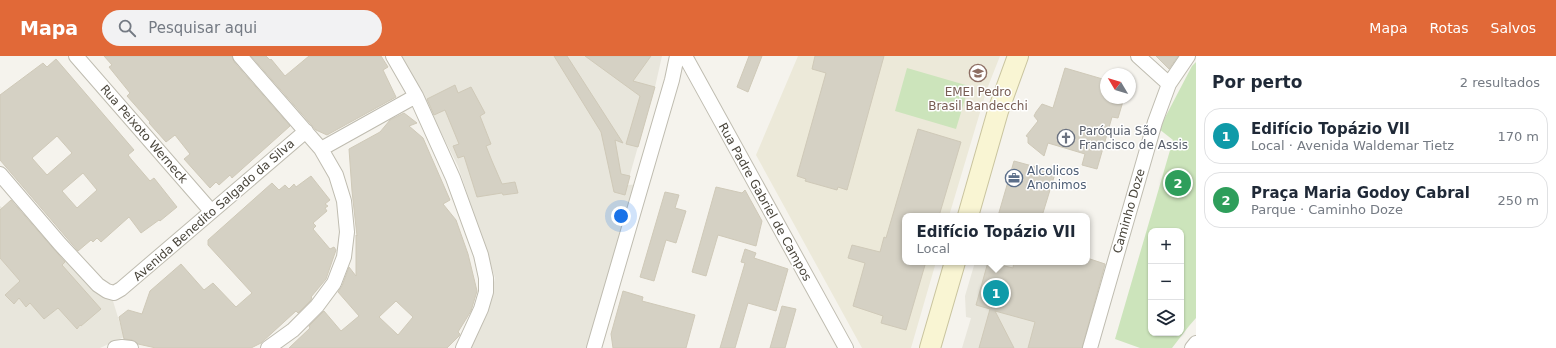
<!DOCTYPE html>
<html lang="pt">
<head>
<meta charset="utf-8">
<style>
	body { margin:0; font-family:"DejaVu Sans",sans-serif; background:#f2f2f3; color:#1f2937 }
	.controls { position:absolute; right:12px; bottom:12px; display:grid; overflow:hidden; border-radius:8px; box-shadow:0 1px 3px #0004 }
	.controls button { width:36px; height:36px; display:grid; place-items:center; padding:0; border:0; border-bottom:1px solid #e0e1e3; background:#fff; color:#1f2937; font:20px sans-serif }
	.compass { position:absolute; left:1100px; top:12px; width:36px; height:36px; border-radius:50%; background:#fff; box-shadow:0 1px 3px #0004; rotate:308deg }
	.you { position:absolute; left:621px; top:160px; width:14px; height:14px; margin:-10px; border:3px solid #fff; border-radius:50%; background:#1a73e8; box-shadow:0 0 0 6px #1a73e833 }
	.badge { display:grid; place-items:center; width:26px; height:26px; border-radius:50%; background:#e16938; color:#fff; font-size:13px; font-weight:700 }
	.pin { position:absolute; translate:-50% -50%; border:2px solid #fff; box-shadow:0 1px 4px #0006 }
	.popup { position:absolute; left:902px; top:157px; width:188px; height:52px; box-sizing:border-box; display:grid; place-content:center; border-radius:8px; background:#fff; filter:drop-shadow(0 1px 3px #0005); font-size:13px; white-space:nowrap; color:#747a83 }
	.popup b { font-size:15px; color:#1f2937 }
	.popup::after { content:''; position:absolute; left:50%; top:100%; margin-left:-8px; border:8px solid transparent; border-top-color:#fff }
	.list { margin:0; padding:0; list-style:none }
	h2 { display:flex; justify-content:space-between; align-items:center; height:52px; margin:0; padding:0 16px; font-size:17px }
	h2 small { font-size:13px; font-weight:400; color:#747a83 }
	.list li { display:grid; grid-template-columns:26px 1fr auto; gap:12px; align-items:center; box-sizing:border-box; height:56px; margin:0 8px 8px; padding:0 8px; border:1px solid #e0e1e3; border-radius:16px }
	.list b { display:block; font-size:15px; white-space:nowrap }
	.list p { margin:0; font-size:13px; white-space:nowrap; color:#747a83 }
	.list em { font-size:13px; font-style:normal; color:#747a83 }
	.icon { flex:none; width:22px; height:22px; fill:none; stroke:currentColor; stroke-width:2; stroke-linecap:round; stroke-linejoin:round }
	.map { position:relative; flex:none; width:1196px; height:292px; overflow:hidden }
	header { display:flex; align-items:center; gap:24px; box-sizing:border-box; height:56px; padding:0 20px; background:#e16938; color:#fff }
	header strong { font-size:19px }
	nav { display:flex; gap:22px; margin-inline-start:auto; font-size:14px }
	.search { width:280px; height:36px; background:#f2f2f3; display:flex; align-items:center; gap:10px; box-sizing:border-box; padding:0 14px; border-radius:22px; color:#747a83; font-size:15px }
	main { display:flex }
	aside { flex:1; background:#fff }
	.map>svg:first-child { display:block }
</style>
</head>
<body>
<header>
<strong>Mapa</strong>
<div class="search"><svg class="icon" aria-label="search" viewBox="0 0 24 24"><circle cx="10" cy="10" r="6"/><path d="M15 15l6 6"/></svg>Pesquisar aqui</div>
<nav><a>Mapa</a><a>Rotas</a><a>Salvos</a></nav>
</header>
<main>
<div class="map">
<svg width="1196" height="292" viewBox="0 0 1196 292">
	<rect width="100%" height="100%" fill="#f5f3ed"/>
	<!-- residential -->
	<path fill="#e8e6dc" d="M402,0h260l-7,31 -28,98 17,-1 -47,164h-126l17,-40 7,-30 -37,-112z
		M0,150l113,95 11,36 -24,11h-100z
		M1087,202l22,7 -24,83h-123l9,-30 -5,-1 -1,-21 10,-34h112z"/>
	<!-- education -->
	<path fill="#ece9d9" d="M798,0h202l-13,33 -38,127h-44v46h31l-25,86h-49l-106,-193z"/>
	<!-- green -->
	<path fill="#cce4bb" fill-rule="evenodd" d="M1196,6v256l-7,8 -17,22h-32l-25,-9 58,-199 -14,-11 33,-63zM1151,175h30v102h-30z
		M907,12l62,18 -13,43 -61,-18z"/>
	<!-- building -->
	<path fill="#d5d1c4" stroke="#cfc9b8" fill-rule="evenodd" d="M104,0h128l2,6 56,64 -58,52 -2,-3 -11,10 -3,-3 -6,6 -26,-29 6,-5 -15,-19 -9,7 -17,-19 1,-1 -23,-26 3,-3 -21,-26 3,-2z
		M251,0h15l4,4 1,-1 14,17 24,-20h72l7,11 -5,3 13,27 -69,38 -11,-5z
		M554,0h13l56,87 -8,-3 6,34 9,2 -5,19 -11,-3 -13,-60z
		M585,0h66l-18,25 22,6 -17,60 -12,-3 14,-48z
		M749,0h13l-14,36 -11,-5z
		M815,0h69l-37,134 -9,-3 -1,3 -32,-9 1,-2 -9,-3 29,-103 -14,-4z
		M1156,0h22l-9,13z
		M56,3l78,91 -6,5 3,4 19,22 4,-3 23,29 -17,14 -1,-1 -18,13 -12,-16 -28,25 -4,-4 -4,4 -2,-2 -13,11 -78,-91v-65l43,-32 4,4zM57,80l15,17 -25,22 -15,-17zM83,117l14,17 -20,18 -15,-17z
		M1065,12l41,12v18h18l-6,20 -6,-1 -15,52 -15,-4 3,-11 -37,-11 -4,13 -16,-13v-6l-2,-1 12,-15 -4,-5 2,-4 6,-8 11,4z
		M455,29l3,8 13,-6 14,26 -5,3 11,28 -5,2 6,15 10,23 13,-2 3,11 -15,2 -1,-2 -25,4 -13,-41 -6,2 -5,-12 6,-2 -14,-34 -11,5 -7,-16z
		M404,57l13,10 -8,3 14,12 27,62 -7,4 13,16 12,34 9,37 -6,20 -13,21 2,2 -1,2 -12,12h-158l21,-20 -1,-2 15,-15 17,20 18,-15 -21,-24 4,-6 7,-19 7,9v-41l1,1 -5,-45 -3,-42 31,-17 10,-12zM396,245l17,16 -15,18 -19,-18z
		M918,73l43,13 -22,74h-34v46h8l12,3 -19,65 -25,-7 2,-7 -30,-10 12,-43 -17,-5 4,-13 28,7 4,-15 2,1z
		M1014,105l40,11v5l-12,39h-44z
		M311,120l19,24 -5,4 3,2 -3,2 2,3 -14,12 3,3 -3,3 17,20 4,-2 2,3 -10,29 -15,18 1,1 -1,2 -13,13 -2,-2 -35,32 -10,5h-95l-18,-4 -6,-4 -8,-1 -5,-22 9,-7 14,4 8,-23 31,-27 23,26 9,-7 23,24 16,-14 -44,-48v-5l64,-57 7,7 6,-5 4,4 5,-5 2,3z
		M716,131l26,6 3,-3 17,31 -6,25 -38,-11 -12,41 -14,-4z
		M665,136l14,3 -4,13 11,3 -10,32 -10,-3 -12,41 -14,-4z
		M11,144l54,62 -3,3 39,44 -20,17 -1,-1 -3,4 -19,-21 -14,11 -14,-16 -4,4 -7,-9 -5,6 -9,-9 15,-14 -20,-23v-48z
		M745,193l11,4 -2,5 34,11 -12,42 -28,-8 -13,45h-15l25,-85 -4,-1z
		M1087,202l18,6 -23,84h-54l7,-26 -40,-11 19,37h-35l11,-39 -14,-4 12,-43 25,6 1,-6h73z
		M623,235l20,6 -1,4 53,14 -9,33h-73l-2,-14z
		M782,250l14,3 -11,39h-15z"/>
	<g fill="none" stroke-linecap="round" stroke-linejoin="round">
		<defs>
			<path id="street" d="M76,0l135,155
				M240,0l81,93 15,26 8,26 3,31 -3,25 -10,26 -17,23 -24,24 -25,18
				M393,0l23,40 37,82 28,77 5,23v14l-5,17 -18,39
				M685,0l161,292
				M1138,0l31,28
				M321,93l95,-53
				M0,118l60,70 38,41 9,6 7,2 7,-4 185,-158
				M115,292l7,-1 9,1
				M594,292l78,-268 5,-24
				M1090,292l65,-226 14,-38 19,-28
				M1192,292l4,-5"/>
			<path id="secondary" d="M968,160l30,-105 20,-55
				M930,292l25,-86"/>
		</defs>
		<!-- street casing -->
		<use href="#street" stroke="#bfbcb0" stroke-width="16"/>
		<!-- secondary casing -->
		<use href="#secondary" stroke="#c9c49e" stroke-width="22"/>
		<!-- street -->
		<use href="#street" stroke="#fff" stroke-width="14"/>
		<!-- secondary -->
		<use href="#secondary" stroke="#f9f5d3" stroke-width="20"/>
	</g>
	<!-- icons -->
	<defs>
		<symbol id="school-ring" viewBox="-11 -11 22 22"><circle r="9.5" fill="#fff" stroke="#8d6e63" stroke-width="1.5"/><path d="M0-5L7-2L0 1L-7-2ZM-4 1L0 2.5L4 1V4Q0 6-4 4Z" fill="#8d6e63"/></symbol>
		<symbol id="church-ring" viewBox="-11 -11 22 22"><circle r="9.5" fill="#fff" stroke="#6b7280" stroke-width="1.5"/><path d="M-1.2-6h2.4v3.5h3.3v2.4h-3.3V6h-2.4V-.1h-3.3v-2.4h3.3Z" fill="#6b7280"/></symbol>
		<symbol id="office-ring" viewBox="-11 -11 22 22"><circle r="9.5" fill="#fff" stroke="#5c6f8a" stroke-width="1.5"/><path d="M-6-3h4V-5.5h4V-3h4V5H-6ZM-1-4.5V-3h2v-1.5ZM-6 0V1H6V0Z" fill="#5c6f8a"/></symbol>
	</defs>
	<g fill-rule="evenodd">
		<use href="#school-ring" x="968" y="7" width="20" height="20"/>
		<use href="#church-ring" x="1056" y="72" width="20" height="20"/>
		<use href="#office-ring" x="1004" y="112" width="20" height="20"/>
	</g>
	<g text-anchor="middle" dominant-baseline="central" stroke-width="3" stroke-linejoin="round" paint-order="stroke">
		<!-- education labels -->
		<g font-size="12" fill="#785e54" stroke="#fff">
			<text x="978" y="36">EMEI Pedro<tspan x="978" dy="14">Brasil Bandecchi</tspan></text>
		</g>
		<!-- worship labels -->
		<g font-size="12" fill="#5b616d" stroke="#fff" text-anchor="start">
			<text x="1079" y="75">Paróquia São<tspan x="1079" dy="14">Francisco de Assis</tspan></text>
		</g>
		<!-- street labels -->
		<g font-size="12" fill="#49453b" stroke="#fff">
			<text transform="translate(144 78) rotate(49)">Rua Peixoto Werneck</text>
			<text transform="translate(765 146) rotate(61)">Rua Padre Gabriel de Campos</text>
			<text transform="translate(214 154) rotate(-41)">Avenida Benedito Salgado da Silva</text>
			<text transform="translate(1129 155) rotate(-74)">Caminho Doze</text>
		</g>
		<!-- service labels -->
		<g font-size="12" fill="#4e5e75" stroke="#fff" text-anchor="start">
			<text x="1027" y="115">Alcolicos<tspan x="1027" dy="14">Anonimos</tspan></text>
		</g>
	</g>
</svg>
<div class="controls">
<button>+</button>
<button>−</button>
<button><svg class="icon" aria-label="layers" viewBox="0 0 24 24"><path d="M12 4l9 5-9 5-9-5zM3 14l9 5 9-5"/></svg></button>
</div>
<svg class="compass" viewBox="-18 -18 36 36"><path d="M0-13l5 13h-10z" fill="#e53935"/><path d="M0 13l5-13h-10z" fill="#747a83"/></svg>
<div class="you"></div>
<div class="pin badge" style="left:996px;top:237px;background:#0f9aa8">1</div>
<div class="popup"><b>Edifício Topázio VII</b>Local</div>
<div class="pin badge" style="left:1178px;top:127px;background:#2e9e5b">2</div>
</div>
<aside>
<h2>Por perto<small>2 resultados</small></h2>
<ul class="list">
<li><span class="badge" style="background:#0f9aa8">1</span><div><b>Edifício Topázio VII</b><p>Local · Avenida Waldemar Tietz</p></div><em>170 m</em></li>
<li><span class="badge" style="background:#2e9e5b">2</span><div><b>Praça Maria Godoy Cabral</b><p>Parque · Caminho Doze</p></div><em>250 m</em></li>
</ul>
</aside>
</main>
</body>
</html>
